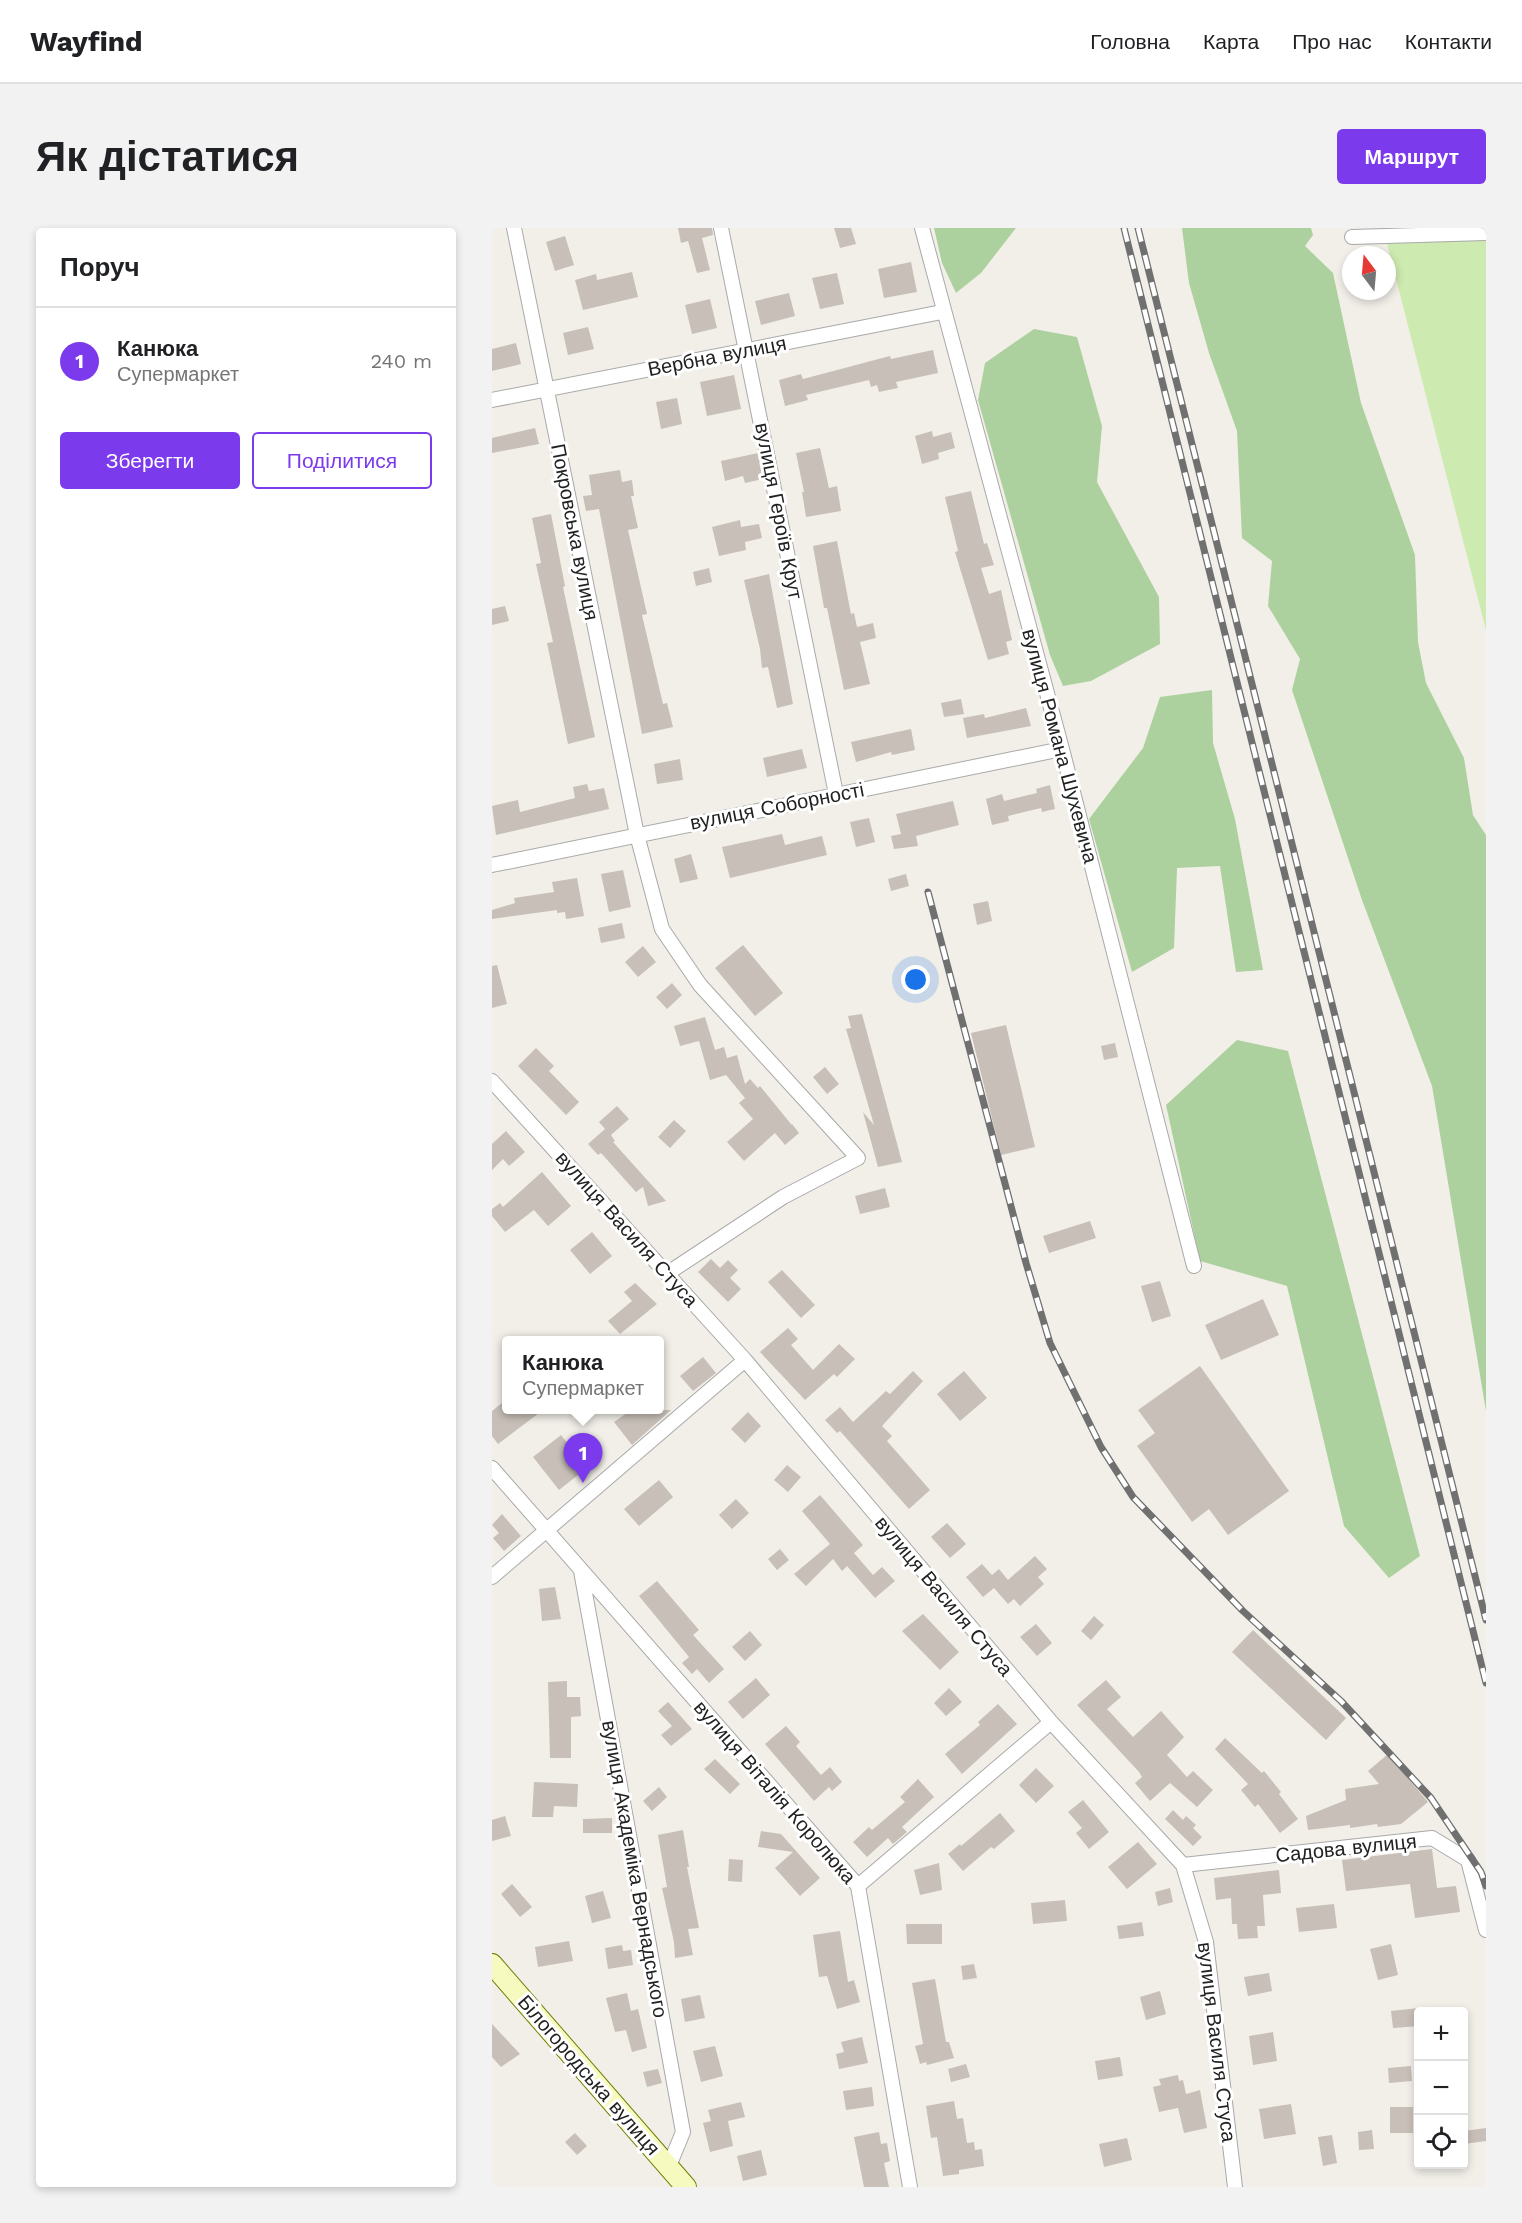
<!DOCTYPE html>
<html lang="uk">
<head>
<meta charset="utf-8">
<style>
	body { margin:0; font-family:"Work Sans",sans-serif; background:#f2f2f2; color:#202124 }
	.controls { position:absolute; right:18px; bottom:18px; display:grid; overflow:hidden; border-radius:6px; box-shadow:0 3px 9px #0003 }
	.controls button { width:54px; height:54px; display:grid; place-items:center; padding:0; border:0; border-bottom:2px solid #e0e0e0; background:#fff; color:#202124; font:30px sans-serif }
	.compass { position:absolute; left:850px; top:18px; width:54px; height:54px; border-radius:50%; background:#fff; box-shadow:0 3px 9px #0003; rotate:344deg }
	.you { position:absolute; left:424px; top:752px; width:21px; height:21px; margin:-15px; border:4px solid #fff; border-radius:50%; background:#1a73e8; box-shadow:0 0 0 9px #1a73e833 }
	.badge { display:grid; place-items:center; width:39px; height:39px; border-radius:50%; background:#7c3aed; color:#fff; font-size:20px; font-weight:700 }
	.pin { position:absolute; translate:-50% -50px; filter:drop-shadow(0 2px 3px #0008) }
	.pin::after { content:''; position:absolute; top:32px; width:21px; height:18px; background:inherit; clip-path:polygon(0 0,100% 0,50% 100%) }
	.popup { position:absolute; left:10px; top:1108px; width:162px; height:78px; box-sizing:border-box; display:grid; place-content:center; border-radius:6px; background:#fff; filter:drop-shadow(0 2px 4px #0005); font-size:20px; white-space:nowrap; color:#757577 }
	.popup b { font-size:22px; color:#202124 }
	.popup::after { content:''; position:absolute; left:50%; top:100%; margin-left:-12px; border:12px solid transparent; border-top-color:#fff }
	.list { margin:0; padding:0; list-style:none }
	h2 { display:flex; justify-content:space-between; align-items:center; height:78px; margin:0; padding:0 24px; font-size:26px }
	h2 small { font-size:20px; font-weight:400; color:#757577 }
	.list li { display:grid; grid-template-columns:39px 1fr auto; gap:18px; align-items:center; box-sizing:border-box; height:108px; padding:0 24px; border-top:2px solid #e0e0e0 }
	.list b { display:block; font-size:22px; white-space:nowrap }
	.list p { margin:0; font-size:20px; white-space:nowrap; color:#757577 }
	.list em { font-size:20px; font-style:normal; color:#757577 }
	.actions { display:flex; gap:12px; padding:18px 24px }
	.actions a { flex:1; padding:14px 0; border:2px solid #7c3aed; border-radius:6px; text-align:center; font-size:21px; color:#7c3aed }
	.actions .main { background:#7c3aed; color:#fff }
	.icon { flex:none; width:33px; height:33px; fill:none; stroke:currentColor; stroke-width:2; stroke-linecap:round; stroke-linejoin:round }
	.map { position:relative; flex:none; width:994px; height:1959px; overflow:hidden; border-radius:6px }
	header { display:flex; align-items:center; gap:36px; box-sizing:border-box; height:84px; padding:0 30px; background:#fff; border-bottom:2px solid #e0e0e0 }
	header strong { font-size:28px }
	nav { display:flex; gap:33px; margin-inline-start:auto; font-size:21px }
	.intro { display:flex; align-items:center; justify-content:space-between; box-sizing:border-box; height:144px; padding:0 36px }
	h1 { margin:0; font-size:42px }
	.button { padding:15px 27px; border-radius:6px; background:#7c3aed; color:#fff; font-size:21px; font-weight:700 }
	main { display:flex; gap:36px; padding:0 36px }
	aside { flex:1; background:#fff; border-radius:6px; box-shadow:0 3px 9px #0003 }
	.map>svg:first-child { display:block }
</style>
</head>
<body>
<header>
<strong>Wayfind</strong>
<nav><a>Головна</a><a>Карта</a><a>Про нас</a><a>Контакти</a></nav>
</header>
<div class="intro"><h1>Як дістатися</h1><a class="button">Маршрут</a></div>
<main>
<aside>
<h2>Поруч<small></small></h2>
<ul class="list">
<li><span class="badge">1</span><div><b>Канюка</b><p>Супермаркет</p></div><em>240 m</em></li>
</ul>
<div class="actions"><a class="main">Зберегти</a><a>Поділитися</a></div>
</aside>
<div class="map">
<svg width="994" height="1959" viewBox="0 0 994 1959">
	<rect width="100%" height="100%" fill="#f2efe9"/>
	<!-- grass -->
	<path fill="#cdebb0" d="M891,0h103v402z"/>
	<!-- forest -->
	<path fill="#add19e" d="M442,0h82l-35,45 -25,20 -14,-30z
		M690,0h129l2,7 -8,11 28,27 28,130 54,152 3,87 8,41 38,75 9,57 13,20v576l-54,-325 -70,-186 -70,-210 8,-31 -32,-53 4,-45 -30,-23 -5,-107 -28,-78 -20,-70z
		M542,101l43,8 25,89 -5,56 62,115 1,47 -69,37 -28,5 -13,-31 -72,-255 7,-37z
		M720,462l1,53 22,76 28,151 -27,2 -16,-106 -43,2 -3,80 -42,24 -43,-153 54,-71 17,-51z
		M745,812l51,11 132,505 -31,22 -45,-52 -57,-240 -87,-25 -34,-156z"/>
	<!-- building -->
	<path fill="#c7bfb8" d="M186,0h34l1,7 -11,3 8,32 -13,3 -9,-32 -7,2z
		M342,0h17l5,16 -16,4z
		M73,8l9,29 -19,6 -9,-29z
		M419,34l6,30 -33,6 -6,-29z
		M140,44l6,25 -55,13 -8,-30 21,-6 1,6z
		M345,45l7,31 -24,5 -8,-31z
		M297,65l6,23 -34,9 -6,-24z
		M218,71l7,29 -25,6 -7,-29z
		M96,99l6,22 -26,6 -5,-22z
		M24,115l5,21 -29,7v-22z
		M441,122l5,23 -42,9 2,6 -19,4 -2,-7 -6,2 -2,-7 -63,15 2,5 -23,6 -6,-26 22,-6 2,5 87,-23 1,3z
		M242,147l7,34 -34,7 -7,-34z
		M185,170l5,26 -21,5 -5,-27z
		M43,200l4,16 -47,9v-15z
		M440,203l1,6 18,-5 4,16 -17,5 1,6 -17,5 -7,-28z
		M328,220l9,40 8,-2 4,25 -35,6 -4,-25h2l-8,-39z
		M266,225l5,26 -18,4 -2,-7 -18,5 -4,-20z
		M128,242l2,12 10,-2 2,16h-3l7,32 -10,2 19,84 -5,1 21,89 4,-1 6,24 -31,7 -43,-225 -13,2 -3,-15 9,-1 -3,-20z
		M479,263l13,53 3,-1 7,22 -13,3 8,26 12,-4 11,50 -6,2 3,12 -21,6 -33,-108 3,-1 -13,-54z
		M59,286l14,72 -2,1 32,150 -27,7 -21,-101 6,-1 -17,-78 5,-1 -9,-45z
		M248,292l1,7 18,-3 3,14 -17,4 1,8 -27,6 -7,-29z
		M345,313l14,73 3,-1 3,14 16,-4 3,15 -16,4 10,42 -26,6 -17,-82h-3l-11,-62z
		M217,340l3,14 -16,4 -3,-14z
		M277,346l24,130 -16,4 -9,-41 -6,1 -2,-19 -16,-69z
		M13,378l4,15 -17,4v-16z
		M469,471l3,15 -20,3 -3,-14z
		M534,480l5,18 -64,12 -4,-20 21,-4 1,4z
		M419,501l4,21 -23,5 -1,-3 -35,10 -5,-20z
		M310,521l5,19 -40,9 -4,-19z
		M188,531l3,21 -26,4 -3,-20z
		M95,556l2,7 15,-3 5,21 -113,26 -4,-29 26,-6 2,12 55,-14 -2,-11z
		M558,557l5,24 -13,3 -1,-4 -33,8 1,5 -17,4 -6,-26 16,-5 2,7 33,-8 -1,-4z
		M461,573l6,24 -43,11 2,10 -24,3 -3,-13 10,-2 -5,-20z
		M377,590l6,24 -19,5 -6,-25z
		M290,606l3,11 37,-9 5,19 -97,23 -8,-31z
		M199,626l7,25 -18,4 -6,-24z
		M131,642l8,37 -22,5 -8,-38z
		M414,646l3,12 -18,5 -3,-12z
		M85,650l7,38 -18,3 -1,-7 -8,1v-3l-65,9v-9l23,-7 -1,-5 40,-6 -2,-10z
		M496,673l4,20 -15,4 -4,-21z
		M130,695l3,15 -24,5 -3,-15z
		M251,717l40,48 -28,23 -40,-48z
		M151,718l13,16 -18,15 -13,-15z
		M5,737l10,39 -15,4v-42z
		M180,755l10,12 -15,14 -11,-12z
		M370,786l40,148 -24,5 -15,-55 11,13 -28,-96 5,-1 -3,-12z
		M213,789l10,33 9,-3 3,11 10,-3 8,29 5,-5 8,9 2,-2 31,38 -2,1 3,-1 7,9 -14,12 -10,-12 -31,28 -17,-19 26,-23 -14,-16 6,-5 -19,-23 -16,5 -11,-39 -19,5 -6,-20z
		M514,797l29,122 -34,8 -30,-122z
		M623,815l3,14 -14,3 -3,-14z
		M44,820l18,18 -5,5 30,31 -13,13 -48,-49z
		M333,839l14,17 -12,10 -14,-17z
		M125,878l12,13 -18,16 4,6 -2,1 53,59 -18,5 -5,-19 -7,5 -35,-39 -3,2 -10,-11 17,-15 -6,-7z
		M182,892l12,11 -16,17 -12,-11z
		M14,903l19,21 -16,14 -6,-7 -11,11v-26z
		M50,944l29,34 -23,20 -14,-16 -29,22 -13,-16v-7l8,-6 3,4z
		M393,960l5,19 -30,7 -5,-18z
		M598,993l6,17 -47,15 -6,-17z
		M100,1004l20,24 -22,18 -20,-24z
		M219,1031l9,9 8,-8 10,10 -8,8 11,11 -13,13 -30,-30z
		M290,1042l33,35 -14,13 -33,-36z
		M668,1053l11,35 -19,6 -11,-36z
		M143,1055l22,21 -37,30 -12,-13 24,-20 -8,-9z
		M771,1071l16,36 -58,25 -16,-35z
		M296,1100l10,11 -7,6 22,25 26,-26 16,15 -18,18 -3,-3 -29,26 -45,-48z
		M211,1129l13,16 -23,18 -13,-15z
		M708,1138l89,125 -61,44 -19,-26 -17,13 -55,-76 18,-13 -17,-23z
		M421,1143l10,10 -41,45 10,10 -5,5 43,49 -21,19 -69,-78 -3,2 -12,-13 15,-13 13,15 33,-31 4,3z
		M472,1143l23,27 -27,23 -23,-27z
		M15,1171v11h36l-45,34 -6,-8v-25z
		M139,1182h40l-39,35 -18,-23z
		M256,1184l13,14 -16,17 -14,-14z
		M69,1207l26,33 -28,22 -26,-33z
		M295,1237l14,12 -13,15 -14,-12z
		M167,1252l14,17 -34,29 -15,-17z
		M328,1267l43,50 -9,8 19,22 9,-8 13,14 -20,17 -28,-32 -5,5 -9,-12 -27,27 -12,-12 36,-30 -28,-33z
		M244,1271l13,14 -17,16 -13,-14z
		M10,1286l19,22 -17,15 -11,-13 6,-5 -7,-8z
		M455,1295l19,21 -16,14 -19,-21z
		M288,1321l9,11 -12,10 -9,-11z
		M543,1328l12,13 -9,8 6,7 -24,22 -6,-7 -6,5 -14,-16 -11,9 -17,-20 16,-13 10,11 7,-6 9,11z
		M165,1353l42,49 -6,5 31,34 -15,14 -12,-14 -5,5 -10,-11 7,-6 -50,-61z
		M63,1359l6,32 -19,2 -3,-32z
		M431,1386l36,38 -19,18 -38,-39z
		M602,1388l10,9 -13,15 -10,-9z
		M544,1396l16,19 -15,13 -17,-19z
		M761,1402l93,88 -20,22 -94,-88z
		M258,1403l12,14 -17,16 -13,-14z
		M264,1450l14,17 -27,24 -15,-17z
		M614,1452l15,17 -14,12 26,28 28,-26 23,26 -17,18 20,22 6,-6 20,19 -16,17 -27,-24 -20,18 -15,-18 7,-6 -3,-5 -62,-67z
		M75,1453v16h13l1,19 -10,1v41h-21l-2,-76z
		M457,1460l13,14 -16,14 -12,-13z
		M176,1474l24,27 -21,17 -10,-11 11,-9 -14,-15z
		M506,1476l19,20 -55,50 -17,-20 35,-29 -2,-3z
		M294,1498l14,16 -4,4 25,29 9,-8 12,15 -10,9 -3,-4 -15,14 -49,-57z
		M733,1510l37,35 2,-2 17,21 -2,2 19,25 -18,14 -22,-29 -3,3 -14,-17 7,-6 -33,-35z
		M896,1526l40,48 -27,22 -23,3 -1,-3 -27,4v-3l-42,5 -2,-14 40,-16 -1,-11 34,-5 -11,-13z
		M223,1531l25,25 -10,10 -26,-25z
		M544,1540l18,18 -18,17 -17,-18z
		M426,1551l16,18 -32,30 5,5 -14,12 -5,-6 -21,19 -14,-15 16,-15 3,3 33,-28 -5,-5z
		M42,1554l44,2 -1,23 -23,-1 -1,11h-21z
		M167,1559l8,10 -15,14 -9,-10z
		M591,1572l26,32 -20,17 -13,-16 6,-5 -14,-16z
		M681,1582l10,10 3,-4 10,9 -3,3 9,9 -9,9 -28,-27z
		M508,1585l15,18 -21,18 -3,-2 -28,24 -15,-17 12,-10 1,2z
		M13,1588l6,20 -19,5v-21z
		M120,1590v15h-29v-14z
		M191,1602l6,37h-2l12,61 -11,1 5,26 -18,3 -1,-16 -12,-54 5,-1 -9,-52z
		M269,1603l20,3 39,44 -20,18 -25,-28 18,-16 -35,-5z
		M646,1614l19,22 -30,25 -19,-22z
		M940,1621l5,39 19,-2 4,26 -45,6 -5,-34 -64,7 -4,-31z
		M237,1631l14,1 -1,22 -14,-1z
		M447,1635l3,27 -22,5 -6,-25z
		M787,1642l2,23 -18,2 2,31h-8l1,12 -20,1 -1,-15h-5l-1,-26 -15,2 -2,-22z
		M20,1656l20,23 -12,10 -19,-23z
		M678,1660l3,14 -15,4 -3,-14z
		M111,1663l8,27 -19,5 -7,-27z
		M573,1672l2,21 -34,3 -2,-21z
		M842,1676l3,24 -38,4 -3,-24z
		M650,1694l2,14 -25,3 -2,-13z
		M414,1696h36v20h-35z
		M348,1703l8,51 6,-2 6,22 -23,7 -10,-33 -8,1 -6,-42z
		M77,1713l4,20 -35,6 -3,-20z
		M899,1716l7,31 -20,5 -8,-31z
		M130,1717l1,6 8,-1 2,15 -25,4 -3,-21z
		M482,1736l3,14 -14,2 -2,-14z
		M777,1745l3,18 -24,5 -4,-19z
		M443,1751l11,63h3l5,16 -27,7 -1,-3 -6,2 -5,-18 8,-2 -11,-61z
		M668,1763l6,23 -20,6 -6,-23z
		M135,1765l4,18 7,-2 9,39 -15,4 -6,-22 -11,2 -9,-34z
		M208,1767l5,23 -20,4 -4,-23z
		M927,1780v18l-26,2 -2,-17z
		M0,1796l28,30 -19,13 -9,-10z
		M781,1804l4,29 -24,4 -4,-29z
		M370,1809l6,26 -29,6 -3,-15 8,-2 -3,-10z
		M223,1818l8,30 -22,6 -8,-31z
		M628,1829l3,19 -25,4 -3,-19z
		M474,1836l4,13 -19,5 -3,-13z
		M919,1838l1,15 -23,2 -1,-15z
		M166,1841l4,14 -15,4 -4,-15z
		M686,1847l1,6 4,-1 3,14 14,-4 7,38 -23,5 -6,-25 -19,4 -6,-25 8,-2 -2,-6z
		M380,1859l2,19 -28,4 -3,-19z
		M462,1873l3,18 6,-1 4,25 7,-1 1,8 7,-1 2,17 -25,4v4l-16,2 -6,-39 -6,1 -5,-32z
		M249,1874l4,15 -17,4 5,25 -23,6 -7,-29 8,-2 -3,-11z
		M799,1876l5,30 -32,5 -5,-30z
		M898,1879h23v26h-23z
		M994,1900v13l-22,3v-13z
		M880,1902l2,19 -15,1 -1,-18z
		M387,1904l2,12 6,-1 3,18 -6,2 5,24h-25l-10,-50z
		M83,1905l12,13 -10,9 -12,-13z
		M840,1907l5,28 -14,3 -5,-29z
		M635,1910l5,22 -28,7 -5,-23z
		M269,1922l6,25 -24,6 -6,-25z"/>
	<g fill="none" stroke-linecap="round" stroke-linejoin="round">
		<defs>
			<path id="street" d="M22,0l123,607 25,94 38,56 158,173 -75,39 -115,76
				M229,0l115,566
				M430,0l140,521 132,517
				M860,9l134,-4
				M0,172l450,-88
				M0,637l570,-116
				M0,853l253,279 306,362 132,143 23,77 29,245
				M0,1240l366,418 52,301
				M89,1343l102,561 -14,34
				M0,1349l253,-217
				M691,1637l249,-27 36,22 18,70
				M366,1658l193,-164"/>
			<path id="secondary" d="M0,1736l194,223"/>
		</defs>
		<!-- street casing -->
		<use href="#street" stroke="#a9a9a9" stroke-width="16"/>
		<!-- secondary casing -->
		<use href="#secondary" stroke="#707d05" stroke-width="22"/>
		<!-- street -->
		<use href="#street" stroke="#fff" stroke-width="14"/>
		<!-- secondary -->
		<use href="#secondary" stroke="#f7fabf" stroke-width="20"/>
		<defs>
			<path id="rail" d="M632,0l362,1455
				M646,0l348,1392
				M436,664l98,371 24,80 51,104 32,50 110,114 98,90 90,97 50,74 5,14"/>
		</defs>
		<!-- rail casing -->
		<use href="#rail" stroke="#707070" stroke-width="7"/>
		<!-- rail -->
		<use href="#rail" stroke="#fff" stroke-width="4.5" stroke-dasharray="14" stroke-linecap="butt"/>
	</g>
	<g text-anchor="middle" dominant-baseline="central" stroke-width="6" stroke-linejoin="round" paint-order="stroke">
		<!-- street labels -->
		<g font-size="20" fill="#222" stroke="#fff">
			<text transform="translate(225 128) rotate(-11)">Вербна вулиця</text>
			<text transform="translate(287 283) rotate(79)">вулиця Героїв Крут</text>
			<text transform="translate(83 304) rotate(79)">Покровська вулиця</text>
			<text transform="translate(568 518) rotate(75)">вулиця Романа Шухевича</text>
			<text transform="translate(285 578) rotate(-11)">вулиця Соборності</text>
			<text transform="translate(135 1001) rotate(48)">вулиця Василя Стуса</text>
			<text transform="translate(452 1368) rotate(50)">вулиця Василя Стуса</text>
			<text transform="translate(283 1564) rotate(49)">вулиця Віталія Королюка</text>
			<text transform="translate(854 1620) rotate(-6)">Садова вулиця</text>
			<text transform="translate(143 1641) rotate(80)">вулиця Академіка Вернадського</text>
			<text transform="translate(725 1814) rotate(83)">вулиця Василя Стуса</text>
			<text transform="translate(97 1847) rotate(49)">Білогородська вулиця</text>
		</g>
	</g>
</svg>
<div class="controls">
<button>+</button>
<button>−</button>
<button><svg class="icon" aria-label="locate" viewBox="0 0 24 24"><circle cx="12" cy="12" r="6"/><path d="M12 2v4M12 18v4M2 12h4M18 12h4"/></svg></button>
</div>
<svg class="compass" viewBox="-18 -18 36 36"><path d="M0-13l5 13h-10z" fill="#e53935"/><path d="M0 13l5-13h-10z" fill="#757577"/></svg>
<div class="you"></div>
<div class="pin badge" style="left:91px;top:1255px">1</div>
<div class="popup"><b>Канюка</b>Супермаркет</div>
</div>
</main>
</body>
</html>
